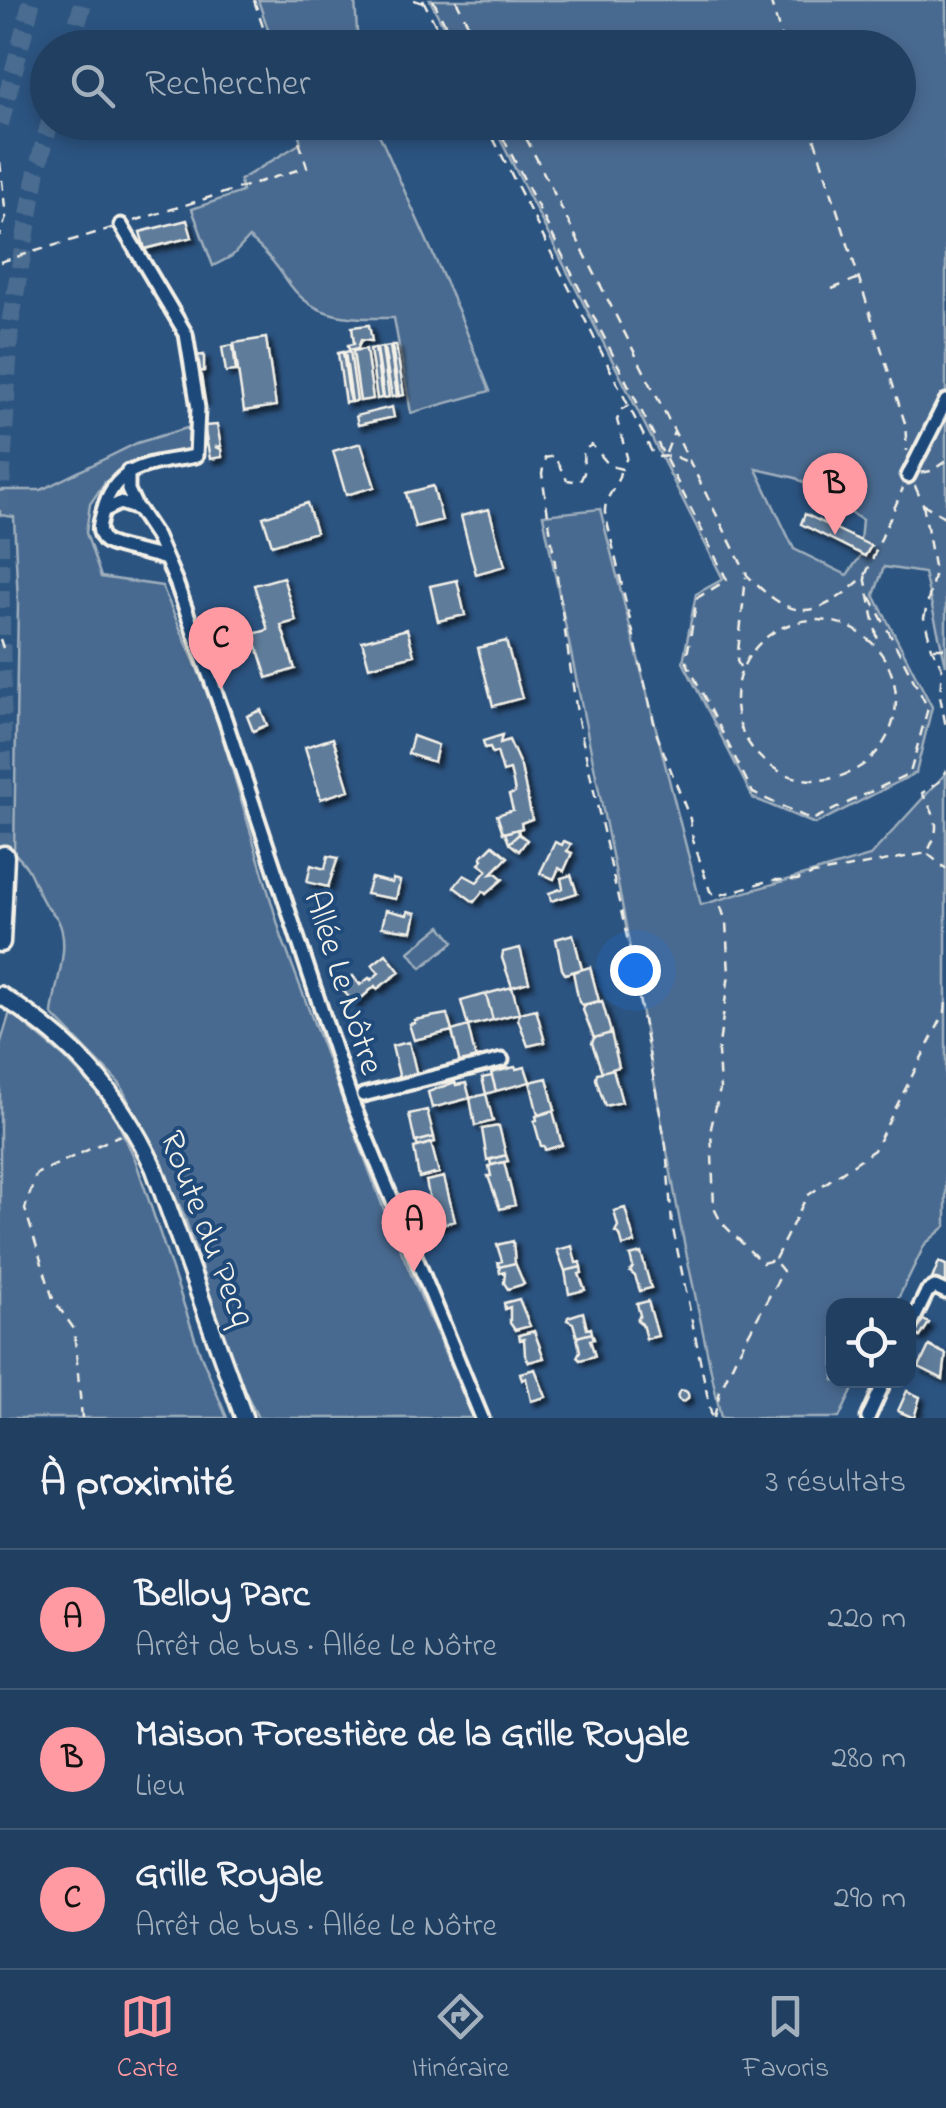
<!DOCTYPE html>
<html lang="fr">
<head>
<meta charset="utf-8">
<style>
	body { margin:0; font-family:"Indie Flower",sans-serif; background:#2d4a6a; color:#f1f3f6 }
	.controls { position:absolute; right:30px; bottom:30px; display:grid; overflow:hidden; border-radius:20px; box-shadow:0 5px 15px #0003 }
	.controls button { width:90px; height:90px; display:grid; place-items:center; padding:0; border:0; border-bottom:2px solid #3e5876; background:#213f61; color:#f1f3f6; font:50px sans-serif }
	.you { position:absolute; left:635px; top:970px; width:35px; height:35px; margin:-25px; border:8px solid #fff; border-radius:50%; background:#1a73e8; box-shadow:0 0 0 15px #1a73e833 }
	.badge { display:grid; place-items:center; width:65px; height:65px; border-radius:50%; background:#ff9aa2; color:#111; font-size:32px; font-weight:700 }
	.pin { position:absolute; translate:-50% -82px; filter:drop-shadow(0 2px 5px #0008) }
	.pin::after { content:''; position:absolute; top:52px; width:35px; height:30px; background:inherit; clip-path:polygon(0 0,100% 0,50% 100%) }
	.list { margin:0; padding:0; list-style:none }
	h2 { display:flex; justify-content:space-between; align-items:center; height:130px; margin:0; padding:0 40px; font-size:42px }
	h2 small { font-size:32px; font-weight:400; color:#a2afbd }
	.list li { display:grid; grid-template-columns:65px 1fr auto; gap:30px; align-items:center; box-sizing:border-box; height:140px; padding:0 40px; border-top:2px solid #3e5876 }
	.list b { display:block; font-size:38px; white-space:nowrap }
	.list p { margin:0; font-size:32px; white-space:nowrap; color:#a2afbd }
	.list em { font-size:32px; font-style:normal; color:#a2afbd }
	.icon { flex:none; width:55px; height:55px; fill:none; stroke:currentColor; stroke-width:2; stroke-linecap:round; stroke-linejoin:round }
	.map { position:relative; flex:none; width:946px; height:1418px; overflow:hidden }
	.search { position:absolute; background:#213f61; box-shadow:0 5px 15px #0003; left:30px; right:30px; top:30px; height:110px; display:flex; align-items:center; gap:25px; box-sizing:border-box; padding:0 35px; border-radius:55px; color:#a2afbd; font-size:38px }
	.sheet { height:550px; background:#213f61 }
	nav { display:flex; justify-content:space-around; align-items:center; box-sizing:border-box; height:140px; border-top:2px solid #3e5876; background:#213f61; font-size:28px; color:#a2afbd }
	nav a { display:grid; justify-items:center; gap:5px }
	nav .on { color:#ff9aa2 }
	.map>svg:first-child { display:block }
</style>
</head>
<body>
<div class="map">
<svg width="946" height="1418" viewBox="0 0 946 1418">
	<defs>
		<filter id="shadow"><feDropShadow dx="4.5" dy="4.5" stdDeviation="2.5" flood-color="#0009"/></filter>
	</defs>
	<rect width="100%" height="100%" fill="#2c5481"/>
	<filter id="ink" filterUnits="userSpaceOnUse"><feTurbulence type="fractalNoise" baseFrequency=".01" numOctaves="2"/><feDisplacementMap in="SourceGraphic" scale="20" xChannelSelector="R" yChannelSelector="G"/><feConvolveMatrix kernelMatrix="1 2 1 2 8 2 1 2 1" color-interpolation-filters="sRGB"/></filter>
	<g filter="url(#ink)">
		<!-- green -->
		<path fill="#496b90" stroke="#9eaebc" stroke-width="2.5" fill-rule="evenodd" d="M258,0h97l3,47h-84z
			M430,0h516v665l-22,-92 -40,-6 -10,28 58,112 -16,66 -101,51 -62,-26 -70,-136 13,-68 27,-15 -231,-456 406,-1v-74l-444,-1zM756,469l40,9 66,42 -3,32 3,2 -15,21 -53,-26z
			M296,123h78l84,187 32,81 -79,22 -17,-95c-39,0 -77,3 -103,-32 -13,-18 -24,-34 -42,-48l-17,18 -19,10 -21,-57 50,-17 -2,-12 61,-37z
			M187,428l4,6 -3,16 -58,12 -25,20 -15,22 -4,29 15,44 61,9 52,122 68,230 107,285 84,195h-215l-24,-50 -50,-153 -64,-131 -68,-70c2,-29 20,-67 6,-94 -4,-7 -12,-12 -15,-19 -12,-21 -10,-31 -29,-48l4,-250 -4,-86 -14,-2v-25h41l96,-47z
			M600,509l101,396 169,-49 76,-83v453l-21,18 -30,61 -61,1v74l23,1 -18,37h-118l-40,-190 -60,-329 -78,-384z
			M441,926l13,16 -33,26 -12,-16z
			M10,1012l54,45 46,49 25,53 65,194 27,65h-227v-373z"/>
		<!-- building -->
		<path fill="#5e7b9a" stroke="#f4f1e8" stroke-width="2.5" filter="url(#shadow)" d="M187,220l5,17 -47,12 -5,-17z
			M369,325l3,16 -11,-1 -3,8 -9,2 -1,-5 6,-1 -2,-17z
			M266,338l10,68 -32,5 -10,-68z
			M233,345l3,26 -10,1 -4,-25z
			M392,345h4l8,50 -5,1z
			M390,346l7,50 -5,1 -8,-50z
			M382,347l7,50 -5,1 -7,-50z
			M375,348l7,50 -5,1 -7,-50z
			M366,349l7,50 -13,2 -7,-50z
			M350,351l7,50 -5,1 -7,-50z
			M343,352l7,50 -5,1 -7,-50z
			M204,355v16l-4,1 4,29h-3l-7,-45z
			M392,407l2,10 -36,8 -2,-9z
			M217,425l4,21 -6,1 6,2 1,8 -12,2 -6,-33z
			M361,443l14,44 -29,8 -13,-44z
			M433,486l9,34 -27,7 -9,-34z
			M307,503l9,29 -44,13 -9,-28z
			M489,509l16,57 -29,8 -15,-58z
			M805,514l66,32 -6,10 -64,-32z
			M283,577l13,44 -15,4 14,44 -28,9 -14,-44 15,-4 -14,-45z
			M457,580l8,35 -27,6 -8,-35z
			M407,629l7,26 -45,12 -7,-26z
			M506,641l16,57 -29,8 -15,-58z
			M261,710l6,15 -14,6 -6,-15z
			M502,735l-2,8 9,-3 12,27 11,52 -11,4 1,5 -19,5 -6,-18 16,-5 -4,-15 6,-2 -2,-11 -3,-12 -7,2 -6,-20 -5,1 -2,-6 -5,1 -2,-7z
			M413,736l25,9 -4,17 -26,-8z
			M333,738l16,52 -28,9 -16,-52z
			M518,829l1,5 -10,9 -4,-10z
			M519,834l8,6 -8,11 -10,-8z
			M564,841l7,3 -4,7 5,2 -8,18 -5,-3 -5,11 -14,-6 15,-31 7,3z
			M493,845l15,12 -17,17 5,-1 7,6 -17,15 -3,-3 -9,11 -20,-15 10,-12 13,7 10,-12 -8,-6 4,-5 -2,-2z
			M328,856l10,2 -10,29 -21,-5 4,-17 14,4z
			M571,875l6,18 -26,8 -2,-8 14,-5 -2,-10z
			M371,878l21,5 1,-4 7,2 -4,18 -30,-5z
			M386,910l21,5 1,-4 8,2 -4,18 -30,-4z
			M573,934l9,35 -17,5 -3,-5 -6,-30z
			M520,948l9,34 -17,5 -10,-29 1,-6z
			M386,954l14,18 -23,17 -2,-3 -20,18 -15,-17 13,-11 7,9 9,-7 2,2 8,-7 -7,-8z
			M590,967l9,34 -17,4 -3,-3 -6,-30z
			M512,987l7,26 -26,7 -7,-26z
			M486,994l7,26 -25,6 -7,-25z
			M602,1001l9,32 -17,5 -11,-28 2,-5z
			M536,1009l9,33 -17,4 -10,-27 1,-6z
			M447,1014l5,17 -38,9 -5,-16 6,-1 -1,-3z
			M468,1026l8,34 -16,4 -8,-33z
			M611,1033l8,34 -17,5 -10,-29 2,-5z
			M409,1042l8,33 -17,4 -8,-33z
			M515,1067l1,2 9,-2 5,15 -34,9 -5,-18z
			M613,1069l9,33 -17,4 -9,-27 1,-6z
			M492,1076l4,15 -10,3 -4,-16z
			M547,1078l8,32 -17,5 -8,-33z
			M455,1082l1,3 10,-2 4,15 -38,10 -4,-16z
			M486,1094l7,27 -18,5 -5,-28z
			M427,1110l7,27 -19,5 -6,-28z
			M553,1111l9,34 -17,5 -1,-4h-3l-7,-25 3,-1 -1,-4z
			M499,1126l7,29 -19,5 -5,-31z
			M434,1137l1,5 -17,5 -2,-5z
			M431,1143l8,30 -20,5 -5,-30z
			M506,1155l2,6 -17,4 -1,-5z
			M504,1162l11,43 -15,4 -12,-33h3l-2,-10z
			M444,1177l11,44 -20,5 -9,-45z
			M625,1208l10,35 -12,3 -3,-11 -5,-3 3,-6 -4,-15z
			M513,1241l2,22 -16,4 -1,-5 4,-1 -5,-16z
			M572,1246l4,17 4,-1 1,5 -16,4 -8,-21z
			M641,1253l10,35 -11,3 -5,-15 -5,-4 3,-5 -3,-11z
			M939,1262l7,3v20l-14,-6z
			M515,1263l9,21 -16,5 -4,-6 1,-11 -5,1 -1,-6z
			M581,1267l1,6 -3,1 6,16 -16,4 -4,-23z
			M519,1299l11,27 -15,4 -5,-7v-16l-5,2 -1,-6z
			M648,1301l10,35 -12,3 -4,-15 -5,-4 3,-5 -3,-11z
			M583,1312l4,17 4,-1 1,5 -15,4 -4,-14 -6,-3 1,-3z
			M919,1318l10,5 -9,14 -9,-5z
			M534,1331l10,27 -15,4 -4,-7 -1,-16 -4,1 -1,-5z
			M592,1333l2,6 -4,1 5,16 -15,4 -3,-3 3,-6 -3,-14z
			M929,1346l17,8 -3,25 -24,-12z
			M535,1369l11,28 -15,4 -5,-23 -4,2 -2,-7z
			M677.5 1396a5.5 5.5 0 1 1 11 0a5.5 5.5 0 1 1-11 0Z
			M907,1391l13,6 -6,21 -16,-7z"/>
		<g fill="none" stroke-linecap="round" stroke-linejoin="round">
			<!-- highway-tunnel -->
			<path stroke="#4a6c90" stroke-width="18" stroke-dasharray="18 9" stroke-linecap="butt" d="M70,48l14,-48
				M0,124l32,-124
				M0,510l10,-186 27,-154 13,-48
				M0,536l4,320"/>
			<defs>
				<path id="minor" d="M121,225l65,109 12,74 -2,48c-43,8 -81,7 -93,55 -2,11 -8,19 2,30 8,7 46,12 60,18
					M128,471v19l9,19
					M908,476l38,-75
					M103,511l17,-8 18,6 18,27 20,46 49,137 127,383 130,316
					M363,1095l139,-35
					M908,1331l19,-39 8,-5 11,5
					M868,1418l17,-38"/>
				<path id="major" d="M0,995c73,46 117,95 154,173l90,250"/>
				<path id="highway" d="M0,942l4,-86"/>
			</defs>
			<!-- minor casing -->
			<use href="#minor" stroke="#f4f1e8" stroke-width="19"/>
			<!-- major casing -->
			<use href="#major" stroke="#f4f1e8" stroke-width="22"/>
			<!-- highway casing -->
			<use href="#highway" stroke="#f4f1e8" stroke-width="25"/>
			<!-- path -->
			<path stroke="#f4f1e8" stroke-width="2.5" stroke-dasharray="10 8" stroke-linecap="butt" d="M254,0l16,48
				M414,0l9,3
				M423,0l24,48
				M433,0l24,48
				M456,0l24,48
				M770,0l15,48
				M485,122l168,332 4,3 17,-1 13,6
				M495,122l232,458 -30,18 -11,63 67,132 59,27 98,-47 18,-65 -61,-118
				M518,122l229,453c46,48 69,45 118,1l38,-88
				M809,122l96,301 2,28
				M0,162l6,55 -6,19
				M134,221l173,-54 -14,-45
				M0,262l112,-34
				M832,289l27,-11
				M630,405l-8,4 -5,11 10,37 -5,12 -12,-3 -18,-21 -9,5 1,23 -4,9 -13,-2 -13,-24 -9,2 -3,16 36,246 53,235 35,191 6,78 40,194
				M666,453l8,-21
				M620,472c-2,15 -16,24 -15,41l52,222 33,84 3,21 17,51 7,5 54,-16h26l16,-6 114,-21c15,-28 10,-33 -5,-60l17,-11 7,-12
				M921,473l10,-2 15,-10
				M915,486l8,18 23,14
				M923,504l12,68 -11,46 8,30 10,20 -2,28 6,31
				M865,576l14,70
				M736 700a80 80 0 1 1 160 0a80 80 0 1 1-160 0Z
				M0,639l3,9
				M934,648h12
				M740,667l-3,-6 9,-84
				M928,854l18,15
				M775,1259l32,-63 67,-46 71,-138 1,-10
				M82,1418l-8,-89 -21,-30 -28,-90 11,-35 84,-39
				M714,1418l6,-27 15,-32 48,-88 -9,-11 -12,3 -41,-41 -7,-14 -3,-80 9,-39 -2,-37 11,-78 -3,-52 -8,-24"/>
			<!-- minor -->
			<use href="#minor" stroke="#1f4a7a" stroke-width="11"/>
			<!-- major -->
			<use href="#major" stroke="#1f4a7a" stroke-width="15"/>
			<!-- highway -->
			<use href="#highway" stroke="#1f4a7a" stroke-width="18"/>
		</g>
	</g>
	<g text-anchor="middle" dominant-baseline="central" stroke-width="8" stroke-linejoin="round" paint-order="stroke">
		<!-- street labels -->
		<g font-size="35" fill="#f4f1e8" stroke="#1f4a7a">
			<text transform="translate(342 983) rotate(72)">Allée Le Nôtre</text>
			<text transform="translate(205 1229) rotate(69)">Route du Pecq</text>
		</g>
	</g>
</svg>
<div class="controls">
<button><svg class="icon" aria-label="locate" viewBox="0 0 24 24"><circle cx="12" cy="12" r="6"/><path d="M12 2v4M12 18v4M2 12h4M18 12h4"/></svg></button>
</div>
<div class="you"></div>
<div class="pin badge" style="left:414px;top:1272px">A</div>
<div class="pin badge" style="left:835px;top:535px">B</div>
<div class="pin badge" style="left:221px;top:689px">C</div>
<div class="search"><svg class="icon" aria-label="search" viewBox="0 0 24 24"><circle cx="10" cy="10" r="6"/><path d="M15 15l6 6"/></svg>Rechercher</div>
</div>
<section class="sheet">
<h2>À proximité<small>3 résultats</small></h2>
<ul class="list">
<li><span class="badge">A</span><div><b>Belloy Parc</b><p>Arrêt de bus · Allée Le Nôtre</p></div><em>220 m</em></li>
<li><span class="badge">B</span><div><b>Maison Forestière de la Grille Royale</b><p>Lieu</p></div><em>280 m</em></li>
<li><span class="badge">C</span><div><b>Grille Royale</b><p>Arrêt de bus · Allée Le Nôtre</p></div><em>290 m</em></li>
</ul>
</section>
<nav>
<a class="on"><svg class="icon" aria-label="map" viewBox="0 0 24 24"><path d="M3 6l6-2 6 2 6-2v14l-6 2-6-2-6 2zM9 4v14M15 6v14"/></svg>Carte</a>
<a><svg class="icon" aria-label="directions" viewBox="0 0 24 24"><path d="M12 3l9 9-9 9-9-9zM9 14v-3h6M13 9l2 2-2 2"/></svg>Itinéraire</a>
<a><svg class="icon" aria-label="saved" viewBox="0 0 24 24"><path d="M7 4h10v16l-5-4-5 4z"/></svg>Favoris</a>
</nav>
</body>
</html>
